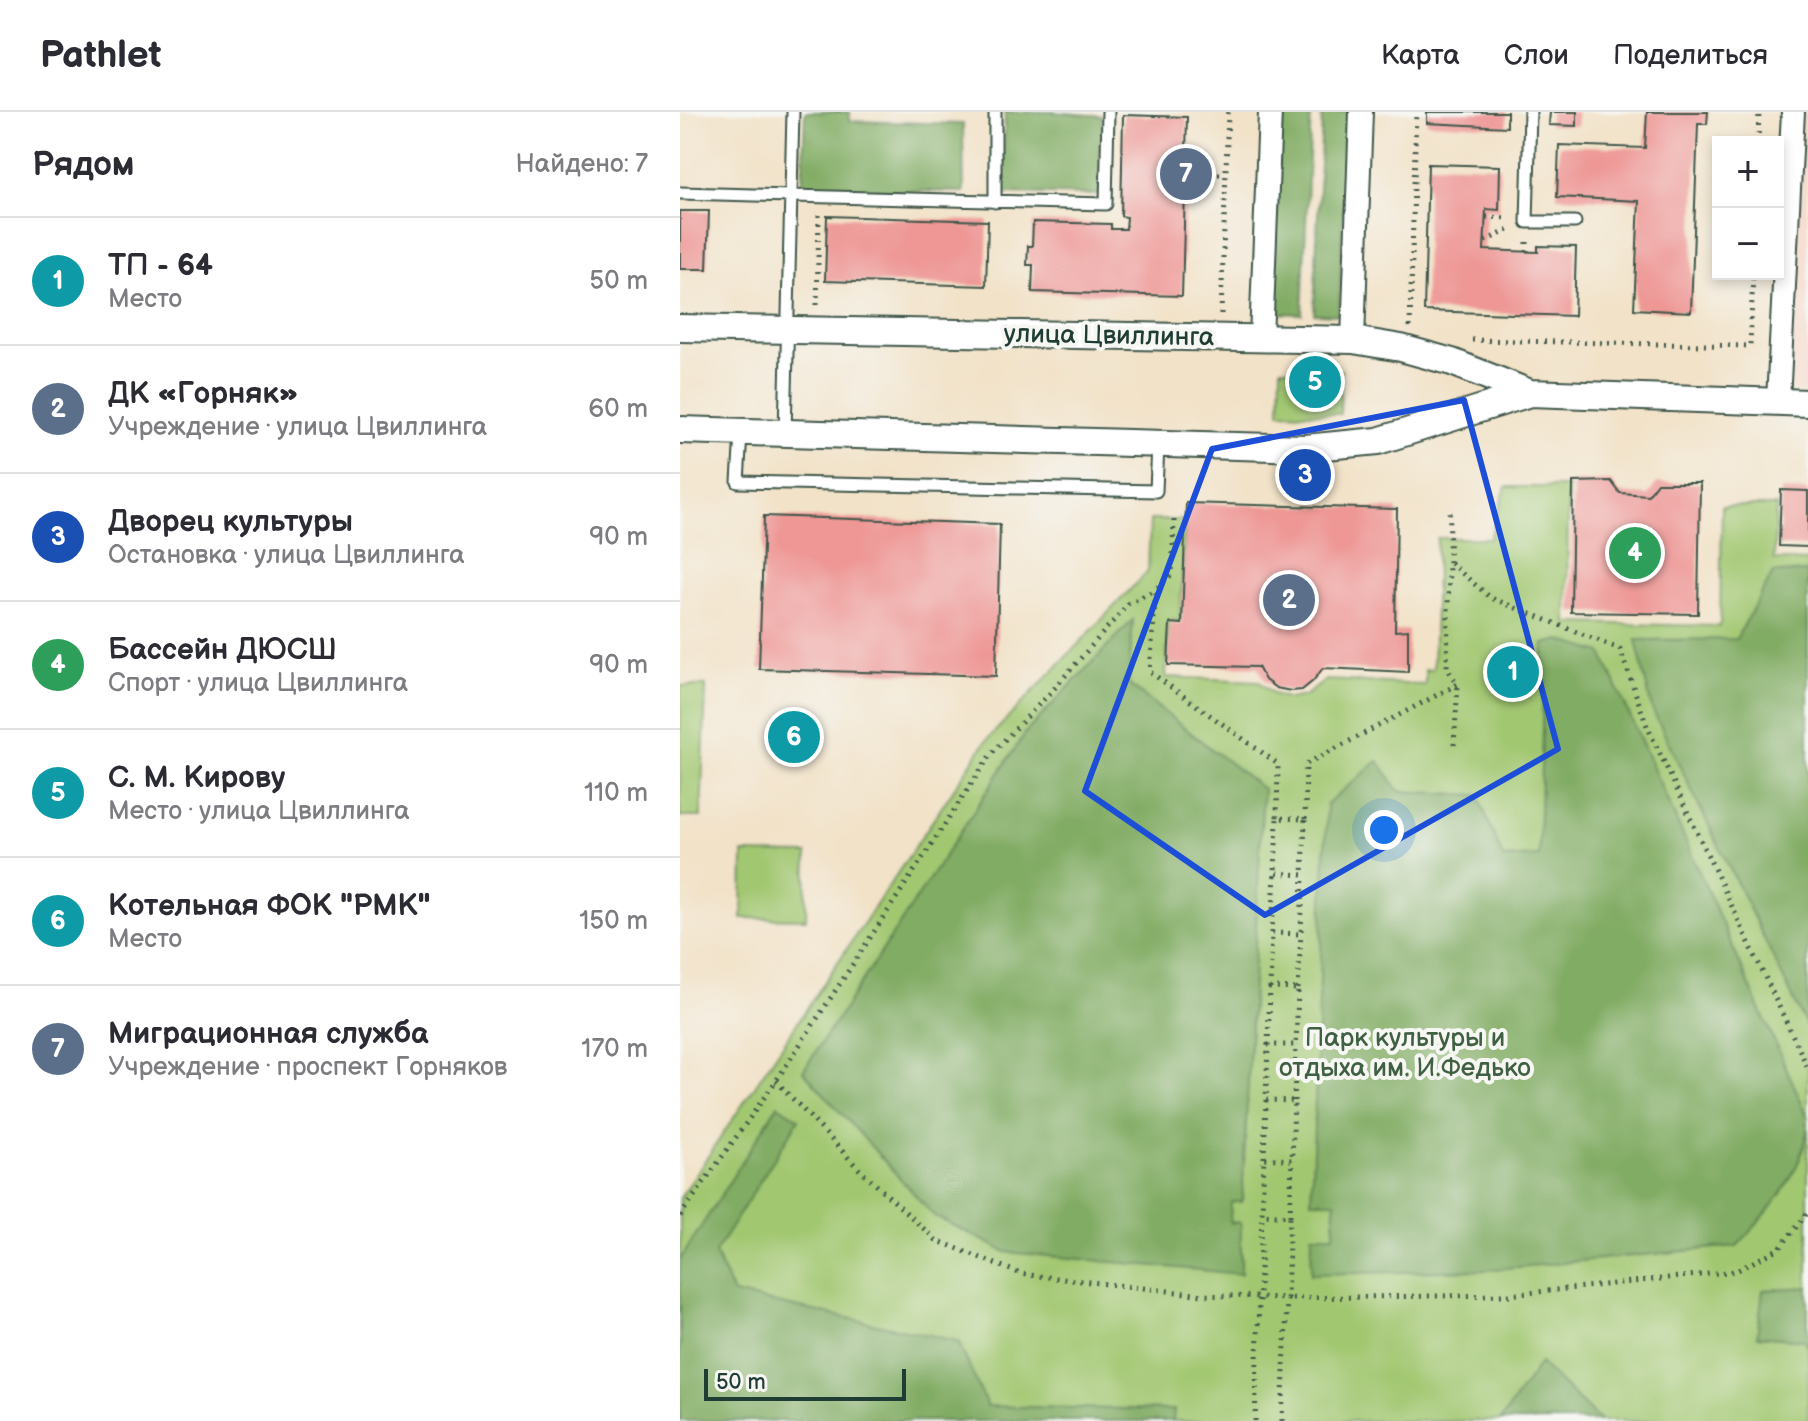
<!DOCTYPE html>
<html lang="ru">
<head>
<meta charset="utf-8">
<style>
	body { margin:0; font-family:"Balsamiq Sans",sans-serif; background:#f2f2f3; color:#2b2b33 }
	.controls { position:absolute; right:24px; top:24px; display:grid; overflow:hidden; border-radius:0px; box-shadow:0 4px 12px #0003 }
	.controls button { width:72px; height:72px; display:grid; place-items:center; padding:0; border:0; border-bottom:2px solid #e1e1e2; background:#fff; color:#2b2b33; font:40px sans-serif }
	.scale { position:absolute; left:24px; bottom:20px; width:202px; box-sizing:border-box; padding-left:8px; border:4px solid #1f3d34; border-top:0; font-size:22px; line-height:28px; white-space:nowrap; color:#1f3d34; -webkit-text-stroke:6px #f6f6f2; paint-order:stroke }
	.you { position:absolute; left:704px; top:718px; width:28px; height:28px; margin:-20px; border:6px solid #fff; border-radius:50%; background:#1a73e8; box-shadow:0 0 0 12px #1a73e833 }
	.badge { display:grid; place-items:center; width:52px; height:52px; border-radius:50%; background:#d1495b; color:#fff; font-size:26px; font-weight:700 }
	.pin { position:absolute; translate:-50% -50%; border:4px solid #fff; box-shadow:0 2px 8px #0006 }
	.list { margin:0; padding:0; list-style:none }
	h2 { display:flex; justify-content:space-between; align-items:center; height:104px; margin:0; padding:0 32px; font-size:34px }
	h2 small { font-size:26px; font-weight:400; color:#7c7c81 }
	.list li { display:grid; grid-template-columns:52px 1fr auto; gap:24px; align-items:center; box-sizing:border-box; height:128px; padding:0 32px; border-top:2px solid #e1e1e2 }
	.list b { display:block; font-size:30px; white-space:nowrap }
	.list p { margin:0; font-size:26px; white-space:nowrap; color:#7c7c81 }
	.list em { font-size:26px; font-style:normal; color:#7c7c81 }
	.map { position:relative; flex:none; width:1128px; height:1309px; overflow:hidden }
	header { display:flex; align-items:center; gap:48px; box-sizing:border-box; height:112px; padding:0 40px; background:#fff; border-bottom:2px solid #e1e1e2 }
	header strong { font-size:38px }
	nav { display:flex; gap:44px; margin-inline-start:auto; font-size:28px }
	main { display:flex }
	aside { flex:1; background:#fff }
	.map>svg:first-child { display:block }
</style>
</head>
<body>
<header>
<strong>Pathlet</strong>
<nav><a>Карта</a><a>Слои</a><a>Поделиться</a></nav>
</header>
<main>
<aside>
<h2>Рядом<small>Найдено: 7</small></h2>
<ul class="list">
<li><span class="badge" style="background:#0f9aa8">1</span><div><b>ТП - 64</b><p>Место</p></div><em>50 m</em></li>
<li><span class="badge" style="background:#5c6f8a">2</span><div><b>ДК «Горняк»</b><p>Учреждение · улица Цвиллинга</p></div><em>60 m</em></li>
<li><span class="badge" style="background:#1a4fb4">3</span><div><b>Дворец культуры</b><p>Остановка · улица Цвиллинга</p></div><em>90 m</em></li>
<li><span class="badge" style="background:#2e9e5b">4</span><div><b>Бассейн ДЮСШ</b><p>Спорт · улица Цвиллинга</p></div><em>90 m</em></li>
<li><span class="badge" style="background:#0f9aa8">5</span><div><b>С. М. Кирову</b><p>Место · улица Цвиллинга</p></div><em>110 m</em></li>
<li><span class="badge" style="background:#0f9aa8">6</span><div><b>Котельная ФОК &quot;РМК&quot;</b><p>Место</p></div><em>150 m</em></li>
<li><span class="badge" style="background:#5c6f8a">7</span><div><b>Миграционная служба</b><p>Учреждение · проспект Горняков</p></div><em>170 m</em></li>
</ul>
</aside>
<div class="map">
<svg width="1128" height="1309" viewBox="0 0 1128 1309">
	<rect width="100%" height="100%" fill="#f6f6f2"/>
	<filter id="ink" filterUnits="userSpaceOnUse"><feTurbulence type="fractalNoise" baseFrequency=".0125" numOctaves="2"/><feDisplacementMap in="SourceGraphic" scale="16" xChannelSelector="R" yChannelSelector="G"/><feConvolveMatrix kernelMatrix="1 2 1 2 8 2 1 2 1" color-interpolation-filters="sRGB"/></filter>
	<filter id="wash" filterUnits="userSpaceOnUse"><feTurbulence type="fractalNoise" baseFrequency=".006" numOctaves="4" result="noise"/><feDisplacementMap in="SourceGraphic" scale="32" xChannelSelector="R" yChannelSelector="G"/><feGaussianBlur stdDeviation="1.8" result="paint"/><feColorMatrix in="noise" values="0 0 0 0 0 0 0 0 0 0 0 0 0 0 0 0 0 1.4 0 .05"/><feComposite in="paint" operator="in"/></filter>
	<g filter="url(#wash)">
		<rect width="100%" height="100%" fill="#f2e2c8"/>
		<!-- built -->
		<path fill="#f5d2c2" d="M1118,0h10v280l-21,-1z"/>
		<!-- green -->
		<path fill="#a2c771" stroke="#608252" stroke-width="2" d="M601,256l60,2 -1,44 -60,-2z
			M826,375h62l-1,136 153,3 2,-120h54l-2,54 34,1v860h-1128v-223l306,-457 162,-170 2,-51h35l-5,101h-12l-2,56 92,4 16,13 15,5 16,-3 21,-16 99,5v-15l8,-1 4,-131h53z
			M0,574h26l-5,131h-21z
			M63,741l64,1 -1,65 -64,-1z"/>
		<!-- forest -->
		<path fill="#81ac63" stroke="#50744c" stroke-width="2" d="M125,0h45v9l113,3 1,68 -162,-3z
			M325,0h48l49,4 -3,79 -96,-2z
			M601,0h30l-9,202 -29,-1z
			M642,0h25l-8,203 -25,-1z
			M1128,460v457l-156,-320 -16,-69 100,-1 37,-66z
			M453,508l-5,64 135,105 -21,413h-11l-1,20 11,1v51l-235,-22 -72,-36 -131,-145 223,-339z
			M880,528l42,13 206,464c0,51 -38,94 -71,129l-252,24 -174,4 1,-39h22l1,-34h-24l16,-397 51,-43 21,30 79,4 25,63 36,-2 5,-212z
			M98,993l21,14 -84,134 18,41 225,47 29,65 187,4 -1,11h-493v-161z
			M1128,1175v63l-4,-10 -47,-4 6,-46z
			M860,1251l60,58h-100z"/>
		<g id="blocks">
			<!-- building -->
			<path fill="#ee9795" d="M747,0h80v15l-80,-4z
				M870,0h27v14l-28,-1z
				M967,0h61l-1,12h-9l-7,188 -57,-3 5,-108 -82,-4 2,-52 86,3z
				M443,3l64,2 -5,179 -150,-4 1,-27h-6l1,-19h4l1,-24 78,2v5h15l1,-12 -6,-1z
				M748,52l72,2 -1,44 -13,-1 -2,41 54,2v-6l38,1 -2,69 -150,-5z
				M0,99h29l-2,58h-27z
				M147,104l161,5 -2,65 -161,-5z
				M931,369l9,12 28,2 9,-12h43l-2,131 -127,-2 2,-130z
				M1101,378l27,1v56l-29,-1z
				M506,391l211,6 -2,122 13,-1v42l-85,-4 -10,13 -11,9 -11,1 -15,-3 -11,-8 -7,-13 -90,-2 2,-42 12,1z
				M84,404l236,8 -4,152 -237,-7z
				M815,540l37,1 -2,39 -37,-1z
				M101,611h25v27l-25,1z"/>
		</g>
	</g>
	<g filter="url(#ink)">
		<use href="#blocks" fill-opacity="0" stroke="#3f564a" stroke-width="2"/>
		<g fill="none" stroke-linecap="round" stroke-linejoin="round">
			<defs>
				<path id="service" d="M315,0v90
					M850,0l-3,110h48
					M0,81l426,11 2,-92
					M61,321l-3,49 418,9 2,-47
					M105,321l8,-321"/>
				<path id="minor" d="M581,227l9,-227
					M673,228l8,-228
					M1098,289l15,-289"/>
				<path id="tertiary" d="M0,216l673,12 48,8 51,14 78,31
					M0,318l625,18 73,-7 152,-48 278,10"/>
			</defs>
			<!-- service casing -->
			<use href="#service" stroke="#3f564a" stroke-width="15"/>
			<!-- minor casing -->
			<use href="#minor" stroke="#3f564a" stroke-width="26"/>
			<!-- tertiary casing -->
			<use href="#tertiary" stroke="#3f564a" stroke-width="30"/>
			<!-- path -->
			<path stroke="#3f564a" stroke-width="5" stroke-dasharray="2 6" stroke-linecap="butt" d="M1078,30l1,-30
				M506,62h40
				M806,105l23,1
				M805,129l28,-13
				M847,140v-14
				M137,193l2,-90
				M541,202l7,-202
				M730,215l6,-215
				M792,228l278,6 3,-72
				M494,408l-2,54 -16,15 -6,83 128,92 -1,54
				M770,451l41,35 129,51 27,77 161,342
				M774,633l4,-60
				M625,707l1,-55 152,-80 -11,-16 3,-158
				M592,821l3,-60
				M618,877l3,-55
				M588,933l2,-57
				M96,969l83,88 77,71 85,34 182,21 84,3 3,-82 -28,-2 2,-56 28,2 2,-59 -28,-1 2,-55h28l2,-56 -28,-1 2,-55 29,1 2,-59 -28,-2 2,-55 28,1 -2,56
				M614,989l2,-56
				M584,1046l2,-58
				M0,1104l96,-135 215,-327 61,-63 76,-87 28,-15
				M610,1104l2,-56
				M575,1309l7,-207
				M602,1309l5,-123 222,-3 227,-24 44,-23 28,-36"/>
			<!-- service -->
			<use href="#service" stroke="#fff" stroke-width="11"/>
			<!-- minor -->
			<use href="#minor" stroke="#fff" stroke-width="22"/>
			<!-- tertiary -->
			<use href="#tertiary" stroke="#fff" stroke-width="26"/>
		</g>
	</g>
	<!-- marked area -->
	<path fill="none" stroke="#1d4ed8" stroke-width="6" stroke-linejoin="round" d="M784,288l94,349 -293,166 -180,-124 127,-342z"/>
	<g text-anchor="middle" dominant-baseline="central" stroke-width="8" stroke-linejoin="round" paint-order="stroke">
		<!-- street labels -->
		<g font-size="26" fill="#1f3d34" stroke="#f6f6f2">
			<text transform="translate(429 224) rotate(1)">улица Цвиллинга</text>
		</g>
		<!-- park labels -->
		<g font-size="26" fill="#406043" stroke="#f6f6f2">
			<text x="725" y="926">Парк культуры и<tspan x="725" dy="30">отдыха им. И.Федько</tspan></text>
		</g>
	</g>
</svg>
<div class="controls">
<button>+</button>
<button>−</button>
</div>
<div class="scale">50 m</div>
<div class="you"></div>
<div class="pin badge" style="left:833px;top:560px;background:#0f9aa8">1</div>
<div class="pin badge" style="left:609px;top:488px;background:#5c6f8a">2</div>
<div class="pin badge" style="left:625px;top:363px;background:#1a4fb4">3</div>
<div class="pin badge" style="left:955px;top:441px;background:#2e9e5b">4</div>
<div class="pin badge" style="left:635px;top:270px;background:#0f9aa8">5</div>
<div class="pin badge" style="left:114px;top:625px;background:#0f9aa8">6</div>
<div class="pin badge" style="left:506px;top:62px;background:#5c6f8a">7</div>
</div>
</main>
</body>
</html>
